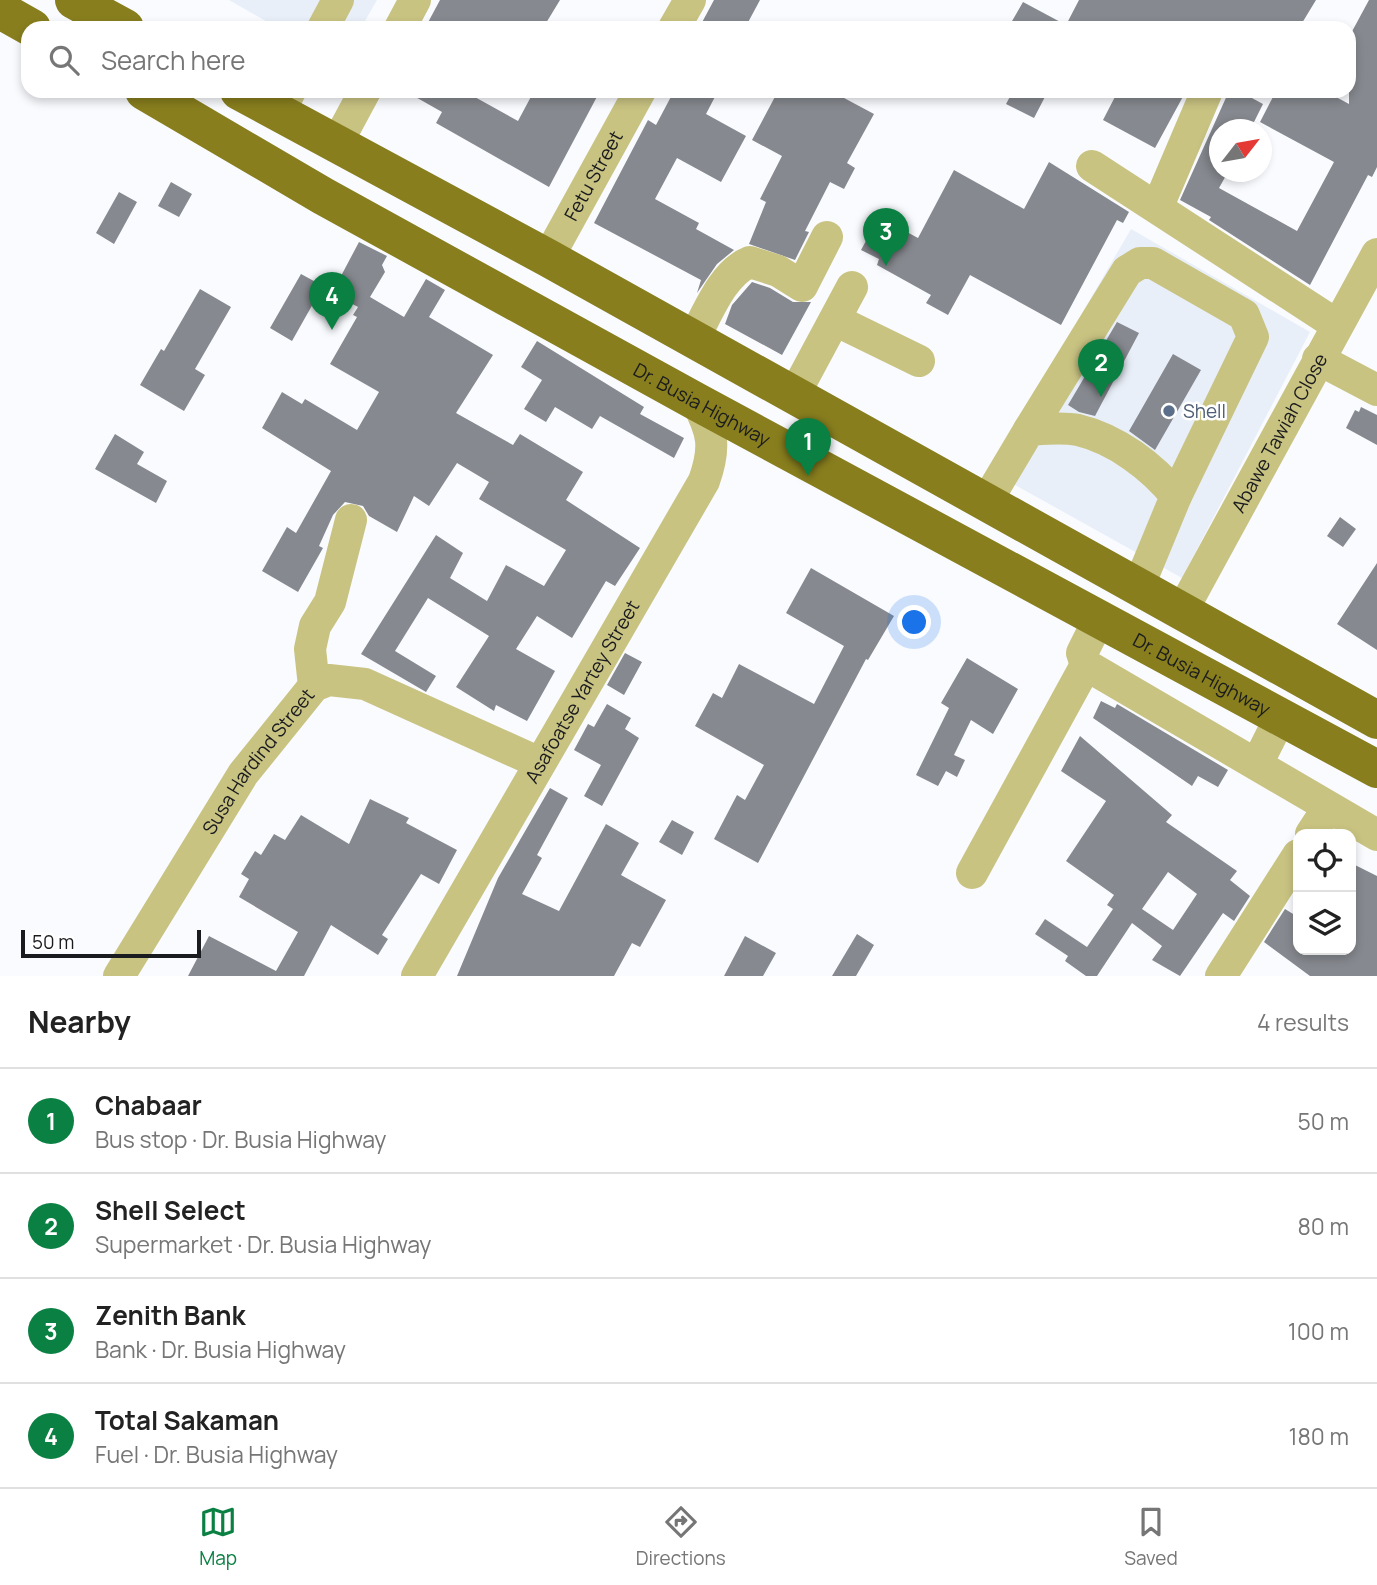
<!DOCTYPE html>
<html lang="en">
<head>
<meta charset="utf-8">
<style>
	body { margin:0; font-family:Manrope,sans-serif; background:#f2f2f2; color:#222 }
	.controls { position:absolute; right:21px; bottom:21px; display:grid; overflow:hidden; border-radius:14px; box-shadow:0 4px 10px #0003 }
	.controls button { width:63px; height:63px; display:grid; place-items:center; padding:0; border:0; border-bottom:2px solid #e0e0e0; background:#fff; color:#222; font:35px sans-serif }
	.compass { position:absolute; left:1209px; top:119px; width:63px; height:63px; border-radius:50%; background:#fff; box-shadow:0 4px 10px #0003; rotate:59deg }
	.scale { position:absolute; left:21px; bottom:18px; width:180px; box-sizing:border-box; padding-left:7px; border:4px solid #1a1b1e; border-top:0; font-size:19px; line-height:24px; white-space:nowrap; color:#1a1b1e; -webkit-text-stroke:5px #fff; paint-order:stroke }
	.you { position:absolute; left:915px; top:623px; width:24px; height:24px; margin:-18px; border:5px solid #fff; border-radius:50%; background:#1a73e8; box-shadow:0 0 0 10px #1a73e833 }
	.badge { display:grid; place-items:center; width:46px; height:46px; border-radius:50%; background:#0b8043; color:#fff; font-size:23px; font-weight:700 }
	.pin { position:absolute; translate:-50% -58px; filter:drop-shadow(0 2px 4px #0008) }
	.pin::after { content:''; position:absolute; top:37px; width:24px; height:21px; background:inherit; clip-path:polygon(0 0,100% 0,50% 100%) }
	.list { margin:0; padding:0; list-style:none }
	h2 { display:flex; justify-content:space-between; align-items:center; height:91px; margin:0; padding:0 28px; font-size:30px }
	h2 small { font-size:23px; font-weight:400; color:#767676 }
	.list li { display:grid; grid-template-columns:46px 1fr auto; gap:21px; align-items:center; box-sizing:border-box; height:105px; padding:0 28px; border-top:2px solid #e0e0e0 }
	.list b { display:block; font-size:26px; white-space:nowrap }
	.list p { margin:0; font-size:23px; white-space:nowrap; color:#767676 }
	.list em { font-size:23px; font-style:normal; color:#767676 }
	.icon { flex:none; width:38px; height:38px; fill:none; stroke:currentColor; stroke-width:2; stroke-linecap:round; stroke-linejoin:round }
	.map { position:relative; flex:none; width:1377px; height:976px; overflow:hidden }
	.search { position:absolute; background:#fff; box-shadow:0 4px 10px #0003; left:21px; right:21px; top:21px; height:77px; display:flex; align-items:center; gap:18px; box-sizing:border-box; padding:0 24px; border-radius:21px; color:#767676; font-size:26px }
	.sheet { height:511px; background:#fff }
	nav { display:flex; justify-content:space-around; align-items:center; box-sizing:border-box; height:98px; border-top:2px solid #e0e0e0; background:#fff; font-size:19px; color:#767676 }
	nav a { display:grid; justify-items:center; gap:4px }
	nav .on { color:#0b8043 }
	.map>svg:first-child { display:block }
</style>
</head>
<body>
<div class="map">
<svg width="1377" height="976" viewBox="0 0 1377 976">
	<rect width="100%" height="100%" fill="#f9fbff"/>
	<!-- built -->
	<path fill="#e9eff9" d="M229,0h148l-16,28h-83z
		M1131,229l179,103 -128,246 -192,-107z"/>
	<!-- building -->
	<path fill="#86898f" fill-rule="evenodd" d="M440,0h120l-17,28h-118z
		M714,0h46l-15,28h-46z
		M1079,0h237l-17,28h-291l15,-26 43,23z
		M1369,0h8v167l-5,10 -4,-2 -58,110 -101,-65 2,-3 -31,-17 49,-109h10l24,13 -13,26h-30v42h8l-9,16 78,43 37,-69 -74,-40 16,-31h49l24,13v-67z
		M405,91h59l54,30 16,-30h66l-51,96 -113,-64 6,-11z
		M674,91h44l-12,23 40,22 -25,46 -44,-24 -22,41 44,24 -3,6 38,21 -17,14 -20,29 4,-13 -107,-57 54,-103 8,5z
		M778,91h53l43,23 -27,49 8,5 -11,21 -14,-7 -25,49 4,1 -14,28 -46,-16 17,-42 -6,-3 22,-43 -30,-16z
		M1013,91h35l-14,27 -28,-14z
		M1118,91h68l-31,57 -52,-28z
		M1049,162l80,50 -6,11 -6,-3 -56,105 -91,-50 -22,40 -22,-12 5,-8 -54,-30 2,-6 -18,-9 18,-33 39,21 36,-68 70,39z
		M171,182l21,12 -13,23 -21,-11z
		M119,192l18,10 -23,42 -18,-11z
		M359,242l28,14 -5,9 3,7 -15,25 34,20 22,-38 19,11 -16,27 64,38 -37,58 57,32 7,-11 63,38 -17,28 74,48 -25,38 -9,-5 -34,57 -35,-22 -21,33 39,22 -28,50 -31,-16 -2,6 -38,-24 33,-51 -61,-38 -33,53 41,25 -10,16 -65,-38 75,-119 27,18 -13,25 37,23 19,-36 38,21 22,-36 -87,-51 10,-17 -32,-19 -28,43 -15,-10 -17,36 -28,-16 -6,-10 -18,-4 -12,13 -14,31 4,2 -25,44 -36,-21 25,-44 9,6 35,-62 -69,-43 20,-36 20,12 3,-5 52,31 22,-38 -49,-28 27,-47 -4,-2 5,-8 -26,-14z
		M301,274l22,12 -31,55 -22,-13z
		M752,282l18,6 23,14h18l-29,53 -57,-31 7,-19z
		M200,289l31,18 -36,62 10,6 -21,36 -44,-26 21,-36 3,2z
		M1117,322l22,11 -44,83 -16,-4 -11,-7z
		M537,341l107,66 -4,7 44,24 -10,20 -74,-42 -8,13 -37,-22 -9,15 -22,-13 18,-29 -21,-13z
		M1173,354l28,16 -46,80 -26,-19z
		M1361,407l16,8v30l-31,-17 9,-18 4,2z
		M115,434l29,18 -7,12 30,17 -11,22 -61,-34z
		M1340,517l16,12 -13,18 -16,-11z
		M1377,563v87l-40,-26z
		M811,568l83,48 -26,44 -2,-1 -108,204 -44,-24 23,-44 8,5 19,-35 -69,-39 18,-33 9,5 17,-34 75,40 30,-58 -58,-33z
		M625,653l17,9 -18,33 -17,-10z
		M967,658l51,31 -25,45 -22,-14 -17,35 11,5 -8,17 -11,-6 -8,15 -22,-11 33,-67 -8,-5z
		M1101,701l14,7 2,-4 111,66 -10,17 -20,-11 -6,10 -99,-68z
		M607,704l24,14 -6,11 14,9 -37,68 -18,-10 17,-31 -27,-15 14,-26 6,3z
		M1080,736l92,79 -6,7 71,49 -7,9 20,16 -16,25 -11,-8 -43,63 -28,-16 10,-14 -30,-23 -35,53h-11l-21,-15 3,-5 -33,-22 10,-15 42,28 26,-38 -6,-4 7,-10 -48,-34 40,-60 -45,-30zM1168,872l29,22 -24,36 -31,-21z
		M550,788l18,10 -31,57 5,3 -20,36 37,17 47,-87 33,19 -18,32 45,25 -26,47 -8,-4 -18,33h-157l41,-98z
		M370,799l39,19 -3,5 51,27 -18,34 -18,-10 -39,61 6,4 -10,16 -47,-30 -27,51h-116l21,-40 67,35 22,-39 -59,-35 10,-18 -8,-5 14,-23 6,4 13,-21 11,6 16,-25 48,29z
		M672,820l22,12 -12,23 -23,-13z
		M1351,863l26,13v100h-67l-46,-34 21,-33 13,8v33h53z
		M857,934l17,11 -18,31h-24z
		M745,936l31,17 -13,23h-39z"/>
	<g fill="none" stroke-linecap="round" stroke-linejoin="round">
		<!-- minor -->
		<g stroke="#c9c382" stroke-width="32">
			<path d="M323,28l15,-28"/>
			<path d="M400,28l15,-28"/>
			<path d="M674,28l16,-28"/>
			<path d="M279,113l11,-22"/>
			<path d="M336,145l29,-54"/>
			<path d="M1092,166l245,159"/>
			<path d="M1158,206l49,-115"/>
			<path id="s1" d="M548,258l92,-167"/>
			<path d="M835,320l84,41"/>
			<path d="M693,340c14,-25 29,-67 57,-78l28,9 24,15 25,-49"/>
			<path d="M1318,359l59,31"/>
			<path d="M793,397l59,-110"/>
			<path d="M1029,430l98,-159 13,-8h13l91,52 9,22 -77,159"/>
			<path d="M985,504l44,-74c15,-1 34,-3 49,0 38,9 75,37 98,66l-38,92"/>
			<path id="s2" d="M1182,611l195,-357"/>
			<path d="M1099,619l-17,34 4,12 291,170"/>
			<path d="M314,686l-4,-37 5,-23 15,-24 21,-82"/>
			<path d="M1257,764l24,-48"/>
			<path d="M1311,834l17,-26"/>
			<path d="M972,873l114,-208"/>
			<path id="s3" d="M119,976l124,-202 71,-88 15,-6 36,4 175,79"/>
			<path id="s4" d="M417,976l287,-495c12,-34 9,-48 -7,-79"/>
			<path d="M1221,976l77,-121"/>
		</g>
		<!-- highway -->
		<g stroke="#887e1e" stroke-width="38">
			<path d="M74,0l51,28"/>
			<path d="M0,10l32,18"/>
			<path id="s5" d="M144,91l179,105 374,206 680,367"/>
			<path d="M239,91l309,167 829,462"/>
		</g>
	</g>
	<!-- markers -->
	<circle fill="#5c6f8a" stroke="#fff" stroke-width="2.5" cx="1169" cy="411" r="7"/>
	<g text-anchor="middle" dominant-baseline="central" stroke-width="5" stroke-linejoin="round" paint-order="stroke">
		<!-- street labels -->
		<g font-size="19" fill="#1a1b1e" stroke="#fff">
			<text stroke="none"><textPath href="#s1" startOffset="94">Fetu Street</textPath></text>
			<text stroke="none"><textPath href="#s5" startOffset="640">Dr. Busia Highway</textPath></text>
			<text stroke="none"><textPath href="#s2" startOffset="203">Abawe Tawiah Close</textPath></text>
			<text stroke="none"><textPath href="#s5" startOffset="1208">Dr. Busia Highway</textPath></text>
			<text stroke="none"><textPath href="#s4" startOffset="329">Asafoatse Yartey Street</textPath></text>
			<text stroke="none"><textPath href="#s3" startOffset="256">Susa Hardind Street</textPath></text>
		</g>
		<!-- service labels -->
		<g font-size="19" fill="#4e5e75" stroke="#fff" text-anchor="start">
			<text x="1183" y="411">Shell</text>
		</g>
	</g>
</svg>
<div class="controls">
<button><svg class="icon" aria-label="locate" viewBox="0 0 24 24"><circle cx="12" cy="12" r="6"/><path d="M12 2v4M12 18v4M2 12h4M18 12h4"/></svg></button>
<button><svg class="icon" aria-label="layers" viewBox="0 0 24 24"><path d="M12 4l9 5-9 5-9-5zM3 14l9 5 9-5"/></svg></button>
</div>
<svg class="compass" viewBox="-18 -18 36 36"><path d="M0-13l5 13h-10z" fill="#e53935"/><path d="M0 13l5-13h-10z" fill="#767676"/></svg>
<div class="scale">50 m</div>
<div class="you"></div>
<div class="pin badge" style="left:808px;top:476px">1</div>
<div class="pin badge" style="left:1101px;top:397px">2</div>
<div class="pin badge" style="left:886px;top:266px">3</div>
<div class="pin badge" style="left:332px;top:330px">4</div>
<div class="search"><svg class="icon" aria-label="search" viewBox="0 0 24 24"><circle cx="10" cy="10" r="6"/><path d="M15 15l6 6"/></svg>Search here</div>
</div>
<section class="sheet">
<h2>Nearby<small>4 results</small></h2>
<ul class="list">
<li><span class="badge">1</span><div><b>Chabaar</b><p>Bus stop · Dr. Busia Highway</p></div><em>50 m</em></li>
<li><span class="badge">2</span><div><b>Shell Select</b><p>Supermarket · Dr. Busia Highway</p></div><em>80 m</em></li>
<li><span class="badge">3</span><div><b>Zenith Bank</b><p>Bank · Dr. Busia Highway</p></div><em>100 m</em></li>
<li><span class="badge">4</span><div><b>Total Sakaman</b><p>Fuel · Dr. Busia Highway</p></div><em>180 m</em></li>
</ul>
</section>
<nav>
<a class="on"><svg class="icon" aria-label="map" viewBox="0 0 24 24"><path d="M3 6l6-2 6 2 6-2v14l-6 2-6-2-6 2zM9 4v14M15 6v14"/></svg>Map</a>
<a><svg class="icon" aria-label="directions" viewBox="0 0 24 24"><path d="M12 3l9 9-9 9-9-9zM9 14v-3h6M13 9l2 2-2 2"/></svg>Directions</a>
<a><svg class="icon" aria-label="saved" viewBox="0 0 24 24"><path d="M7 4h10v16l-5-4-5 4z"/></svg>Saved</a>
</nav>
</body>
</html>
